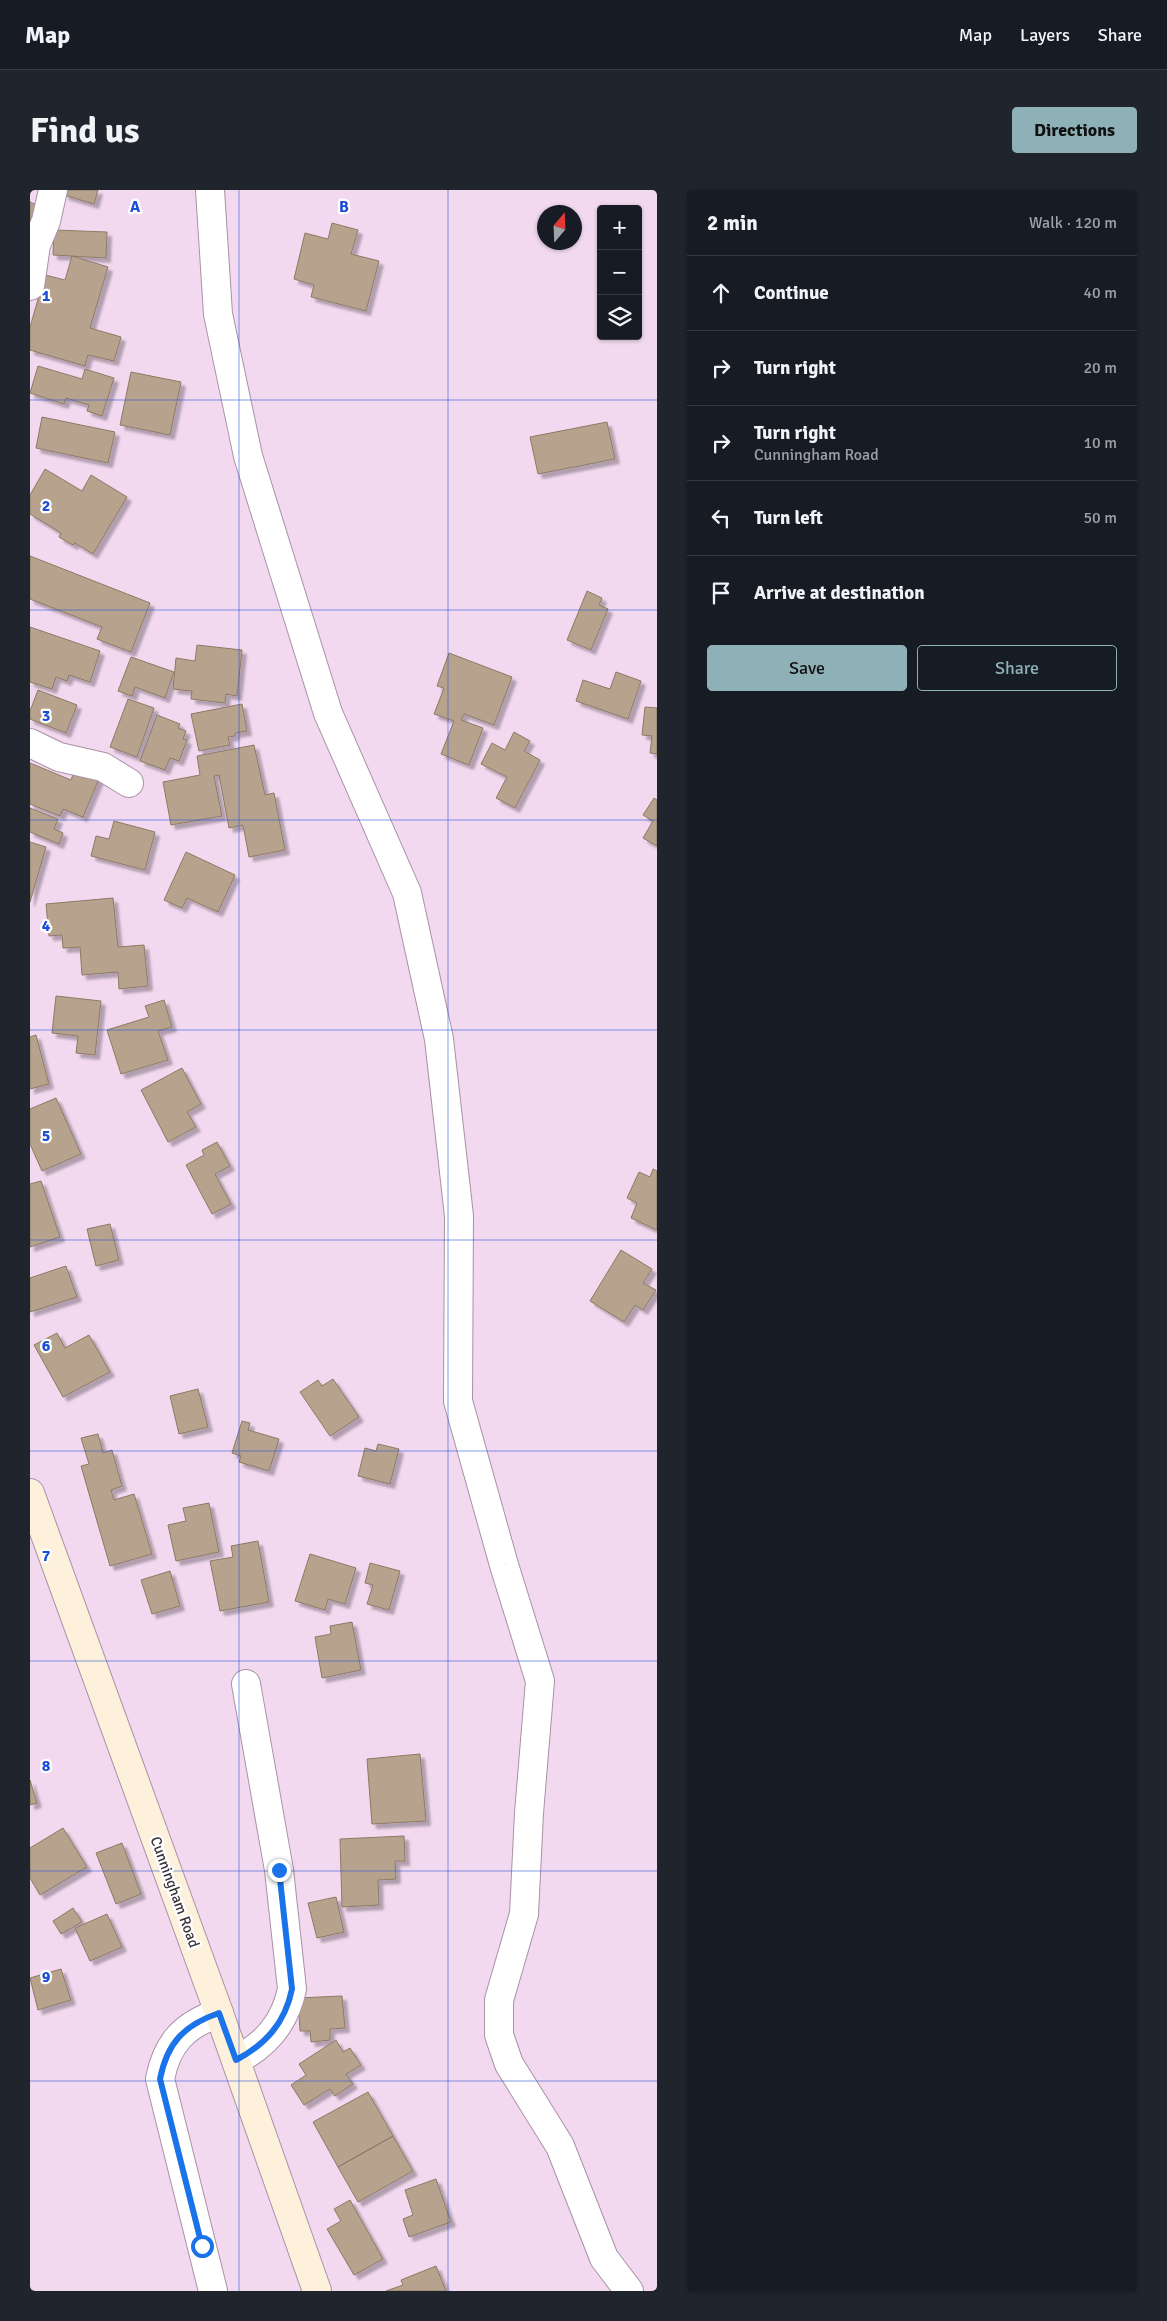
<!DOCTYPE html>
<html lang="en">
<head>
<meta charset="utf-8">
<style>
	body { margin:0; font-family:Signika,sans-serif; background:#20242c; color:#f1f3f6 }
	.controls { position:absolute; right:15px; top:15px; display:grid; overflow:hidden; border-radius:5px; box-shadow:0 1px 4px #0004 }
	.controls button { width:45px; height:45px; display:grid; place-items:center; padding:0; border:0; border-bottom:1px solid #363941; background:#171b24; color:#f1f3f6; font:25px sans-serif }
	.compass { position:absolute; left:507px; top:15px; width:45px; height:45px; border-radius:50%; background:#171b24; box-shadow:0 1px 4px #0004; rotate:19deg }
	.stop { position:absolute; width:15px; height:15px; margin:-11px; border:4px solid #1a73e8; border-radius:50%; background:#fff }
	.stop.end { background:#1a73e8; border-color:#fff; box-shadow:0 1px 5px #0008 }
	.list { margin:0; padding:0; list-style:none }
	h2 { display:flex; justify-content:space-between; align-items:center; height:65px; margin:0; padding:0 20px; font-size:21px }
	h2 small { font-size:16px; font-weight:400; color:#9ea1a6 }
	.list li { display:grid; grid-template-columns:32px 1fr auto; gap:15px; align-items:center; box-sizing:border-box; height:75px; padding:0 20px; border-top:1px solid #363941 }
	.list b { display:block; font-size:19px; white-space:nowrap }
	.list p { margin:0; font-size:16px; white-space:nowrap; color:#9ea1a6 }
	.list em { font-size:16px; font-style:normal; color:#9ea1a6 }
	.actions { display:flex; gap:10px; padding:15px 20px }
	.actions a { flex:1; padding:11px 0; border:1px solid #8db1b7; border-radius:5px; text-align:center; font-size:18px; color:#8db1b7 }
	.actions .main { background:#8db1b7; color:#111 }
	.icon { flex:none; width:28px; height:28px; fill:none; stroke:currentColor; stroke-width:2; stroke-linecap:round; stroke-linejoin:round }
	.map { position:relative; flex:none; width:627px; height:2101px; overflow:hidden; border-radius:5px }
	header { display:flex; align-items:center; gap:30px; box-sizing:border-box; height:70px; padding:0 25px; background:#171b24; border-bottom:1px solid #363941 }
	header strong { font-size:24px }
	nav { display:flex; gap:28px; margin-inline-start:auto; font-size:18px }
	.intro { display:flex; align-items:center; justify-content:space-between; box-sizing:border-box; height:120px; padding:0 30px }
	h1 { margin:0; font-size:35px }
	.button { padding:12px 22px; border-radius:5px; background:#8db1b7; color:#111; font-size:18px; font-weight:700 }
	main { display:flex; gap:30px; padding:0 30px }
	aside { flex:1; background:#171b24; border-radius:5px; box-shadow:0 1px 4px #0004 }
	.map>svg:first-child { display:block }
</style>
</head>
<body>
<header>
<strong>Map</strong>
<nav><a>Map</a><a>Layers</a><a>Share</a></nav>
</header>
<div class="intro"><h1>Find us</h1><a class="button">Directions</a></div>
<main>
<div class="map">
<svg width="627" height="2101" viewBox="0 0 627 2101">
	<defs>
		<filter id="shadow"><feDropShadow dx="4.5" dy="4.5" stdDeviation="1" flood-color="#0004"/></filter>
	</defs>
	<rect width="100%" height="100%" fill="#f2d9ef"/>
	<!-- building -->
	<path fill="#b7a38d" stroke="#8d7964" filter="url(#shadow)" d="M35,0h33l-4,14 -30,-9z
		M0,12l9,4 -9,20z
		M302,33l26,7 -7,24 28,7 -13,50 -55,-14 3,-12 -20,-6 11,-46 23,6z
		M24,40l53,2 -1,26 -53,-3z
		M42,66l36,11 -18,61 31,9 -7,24 -26,-6 -3,11 -55,-16v-23l15,-52 20,5z
		M8,176l44,13 3,-10 29,9 -12,38 -15,-5 2,-6 -23,-7 -2,6 -34,-11z
		M101,182l50,10 -11,53 -50,-10z
		M12,227l73,15 -7,31 -72,-15z
		M577,232l8,37 -77,15 -8,-37z
		M15,279l37,22 9,-16 36,22 -34,57 -18,-11 -2,2 -14,-8 2,-4 -31,-19v-19z
		M0,366l120,47 -19,49 -34,-13 5,-12 -72,-28z
		M557,401l15,7 -3,7 9,4 -17,41 -24,-10z
		M0,437l70,24 -10,31 -21,-7 -2,6 -11,-4 -4,12 -22,-7z
		M167,455l45,5 -5,46 -11,-2 -1,9 -34,-4 1,-8 -19,-2 3,-31 19,3z
		M419,463l63,24 -18,48 -30,-11 -3,6 22,8 -14,37 -28,-11 13,-33 -20,-7 10,-26 -7,-2z
		M101,467l43,15 -9,26 -30,-11 -3,9 -14,-5z
		M586,482l25,9 -13,38 -52,-18 7,-21 27,9z
		M8,500l39,15 -11,28 -36,-14v-8z
		M98,509l26,9 -17,49 -27,-10z
		M212,514l5,27 -12,2v3l-7,1 2,8 -31,6 -8,-37z
		M615,517l12,1v46l-7,-1 2,-17 -10,-1z
		M127,525l23,9 -2,4 8,3 -3,8 4,1 -8,21 -9,-3 -5,12 -25,-9z
		M484,542l16,9 -6,10 16,9 -25,48 -19,-10 11,-21 -26,-13 11,-21 13,7z
		M224,555l11,50 9,-2 11,57 -36,7 -6,-32 -14,3 -10,-53 -5,1 8,40 -51,9 -8,-43 37,-7 -3,-19z
		M0,573l41,17 6,-16 24,10 -18,43 -20,-8 -3,7 -30,-12z
		M624,608l3,2v46l-14,-8 10,-17 -10,-6z
		M0,618l28,11 -4,10 9,4 -4,11 -29,-12z
		M84,631l41,11 -10,38 -54,-14 5,-20 13,3z
		M0,652l16,5 -16,55z
		M156,662l49,23 -17,37 -31,-14 -5,10 -18,-8z
		M83,708l5,49 26,-2 4,41 -29,3 -1,-17 -36,3 -2,-28 -17,1 -1,-13 -13,1 -3,-32z
		M26,806l45,5 -6,54 -19,-2 2,-17 -26,-3z
		M134,810l8,27 -14,4 10,29 -47,14 -14,-44 42,-13 -4,-11z
		M6,845l13,49 -19,5v-52z
		M152,878l19,36 -14,8 9,15 -28,15 -27,-52z
		M26,908l25,56 -39,17 -12,-27v-35z
		M187,952l13,24 -15,8 16,30 -19,10 -26,-49 18,-10 -2,-5z
		M623,979l4,2v59l-26,-12 6,-15 -10,-5 12,-26 11,5z
		M11,991l19,56 -30,10v-63z
		M80,1034l9,36 -23,6 -9,-37z
		M591,1060l31,19 -9,14 13,7 -13,20 -8,-5 -11,17 -34,-21z
		M36,1076l11,31 -47,15v-34z
		M27,1143l8,15 24,-13 21,37 -47,25 -29,-52z
		M303,1189l26,38 -29,19 -30,-44 18,-12 4,6z
		M168,1199l10,38 -29,7 -9,-38z
		M212,1231l8,2 -2,7 31,9 -10,32 -30,-9 2,-6 -9,-3z
		M68,1244l5,19 9,-3 10,36 -11,4 3,10 20,-6 18,60 -42,12 -29,-100 8,-2 -8,-26z
		M348,1254l21,5 -9,35 -32,-8 7,-28 11,3z
		M179,1313l10,49 -43,9 -8,-36 18,-4 -3,-13z
		M228,1351l11,61 -49,9 -10,-50 23,-4 -2,-11z
		M280,1364l46,14 -11,36 -17,-5 -3,11 -30,-9z
		M340,1373l30,8 -11,39 -22,-6 6,-19 -8,-2z
		M140,1381l10,35 -28,8 -11,-34z
		M322,1432l9,48 -39,8 -7,-41 16,-3 -1,-8z
		M390,1564l6,67 -54,3 -5,-65z
		M0,1590l7,23 -7,2z
		M33,1638l24,39 -47,28 -10,-17v-30z
		M374,1646l1,25h-10l1,18 -18,1 1,25 -37,2 -2,-68z
		M92,1653l19,51 -25,10 -20,-51z
		M306,1707l8,35 -27,6 -9,-35z
		M43,1718l9,14 -21,12 -8,-13z
		M77,1724l15,33 -32,14 -15,-33z
		M31,1779l10,31 -33,10 -8,-32z
		M312,1806l3,32 -15,1v11l-19,2 -1,-11h-10l-2,-33z
		M306,1850l7,12 7,-4 11,17 -15,9 7,10 -18,12 -5,-7 -26,16 -13,-20 15,-10 -7,-11z
		M338,1902l25,44 -55,31 -25,-45z
		M363,1946l20,35 -55,31 -20,-35z
		M406,1989l15,43 -42,15 -6,-18 10,-4 -8,-25z
		M320,2010l33,59 -29,16 -27,-46 14,-8 -7,-12z
		M406,2076l10,25h-60l17,-6 -2,-5z"/>
	<g fill="none" stroke-linecap="round" stroke-linejoin="round">
		<defs>
			<path id="minor" d="M180,0l8,124 30,142 80,257 79,180 32,146 20,177 -1,185 46,164 36,116 -11,132 -5,101 -25,86v35l10,29 51,82 44,112 25,33
				M0,96l6,-41 10,-24 7,-31
				M0,553l29,14 44,10 26,16
				M206,1870c30,-15 49,-37 56,-71l-13,-119 -33,-186
				M183,2101l-53,-212c7,-36 24,-54 59,-66"/>
			<path id="secondary" d="M0,1303l189,520 98,278"/>
		</defs>
		<!-- minor casing -->
		<use href="#minor" stroke="#a892a6" stroke-width="30"/>
		<!-- secondary casing -->
		<use href="#secondary" stroke="#a892a6" stroke-width="30"/>
		<!-- minor -->
		<use href="#minor" stroke="#fff" stroke-width="28"/>
		<!-- secondary -->
		<use href="#secondary" stroke="#fdf1dc" stroke-width="28"/>
	</g>
	<g fill="none" stroke-linecap="round" stroke-linejoin="round">
		<!-- route -->
		<path stroke="#1a73e8" stroke-width="6" d="M172,2056l-42,-167c7,-36 24,-54 59,-66l17,47c30,-16 49,-37 56,-71l-13,-119"/>
	</g>
	<!-- grid -->
	<path fill="none" stroke="#1d4ed8" stroke-width="1" stroke-opacity="0.55" d="M209,0v2101M418,0v2101M0,210h627M0,420h627M0,630h627M0,840h627M0,1050h627M0,1261h627M0,1471h627M0,1681h627M0,1891h627"/>
	<g text-anchor="middle" dominant-baseline="central" stroke-width="4.5" stroke-linejoin="round" paint-order="stroke">
		<!-- street labels -->
		<g font-size="15" fill="#3c333b" stroke="#fff">
			<text transform="translate(145 1702) rotate(70)">Cunningham Road</text>
		</g>
	</g>
	<g font-size="16" text-anchor="middle" font-weight="bold" fill="#1d4ed8" stroke="#fff" stroke-width="4.5" stroke-linejoin="round" paint-order="stroke">
		<text x="105" y="22">A</text>
		<text x="314" y="22">B</text>
		<text x="16" y="111">1</text>
		<text x="16" y="321">2</text>
		<text x="16" y="531">3</text>
		<text x="16" y="741">4</text>
		<text x="16" y="951">5</text>
		<text x="16" y="1161">6</text>
		<text x="16" y="1371">7</text>
		<text x="16" y="1581">8</text>
		<text x="16" y="1792">9</text>
	</g>
</svg>
<div class="controls">
<button>+</button>
<button>−</button>
<button><svg class="icon" aria-label="layers" viewBox="0 0 24 24"><path d="M12 4l9 5-9 5-9-5zM3 14l9 5 9-5"/></svg></button>
</div>
<svg class="compass" viewBox="-18 -18 36 36"><path d="M0-13l5 13h-10z" fill="#e53935"/><path d="M0 13l5-13h-10z" fill="#9ea1a6"/></svg>
<div class="stop" style="left:172px;top:2056px"></div>
<div class="stop end" style="left:249px;top:1680px"></div>
</div>
<aside>
<h2>2 min<small>Walk · 120 m</small></h2>
<ul class="list">
<li><svg class="icon" aria-label="ahead" viewBox="0 0 24 24"><path d="M12 20V5M6 11l6-6 6 6"/></svg><div><b>Continue</b></div><em>40 m</em></li>
<li><svg class="icon" aria-label="right" viewBox="0 0 24 24"><path d="M7 20v-9h11M14 6l5 5-5 5"/></svg><div><b>Turn right</b></div><em>20 m</em></li>
<li><svg class="icon" aria-label="right" viewBox="0 0 24 24"><path d="M7 20v-9h11M14 6l5 5-5 5"/></svg><div><b>Turn right</b><p>Cunningham Road</p></div><em>10 m</em></li>
<li><svg class="icon" aria-label="left" viewBox="0 0 24 24"><path d="M17 20v-9H6M10 6l-5 5 5 5"/></svg><div><b>Turn left</b></div><em>50 m</em></li>
<li><svg class="icon" aria-label="arrive" viewBox="0 0 24 24"><path d="M6 21V4h12l-3 4 3 4H6"/></svg><div><b>Arrive at destination</b></div></li>
</ul>
<div class="actions"><a class="main">Save</a><a>Share</a></div>
</aside>
</main>
</body>
</html>
